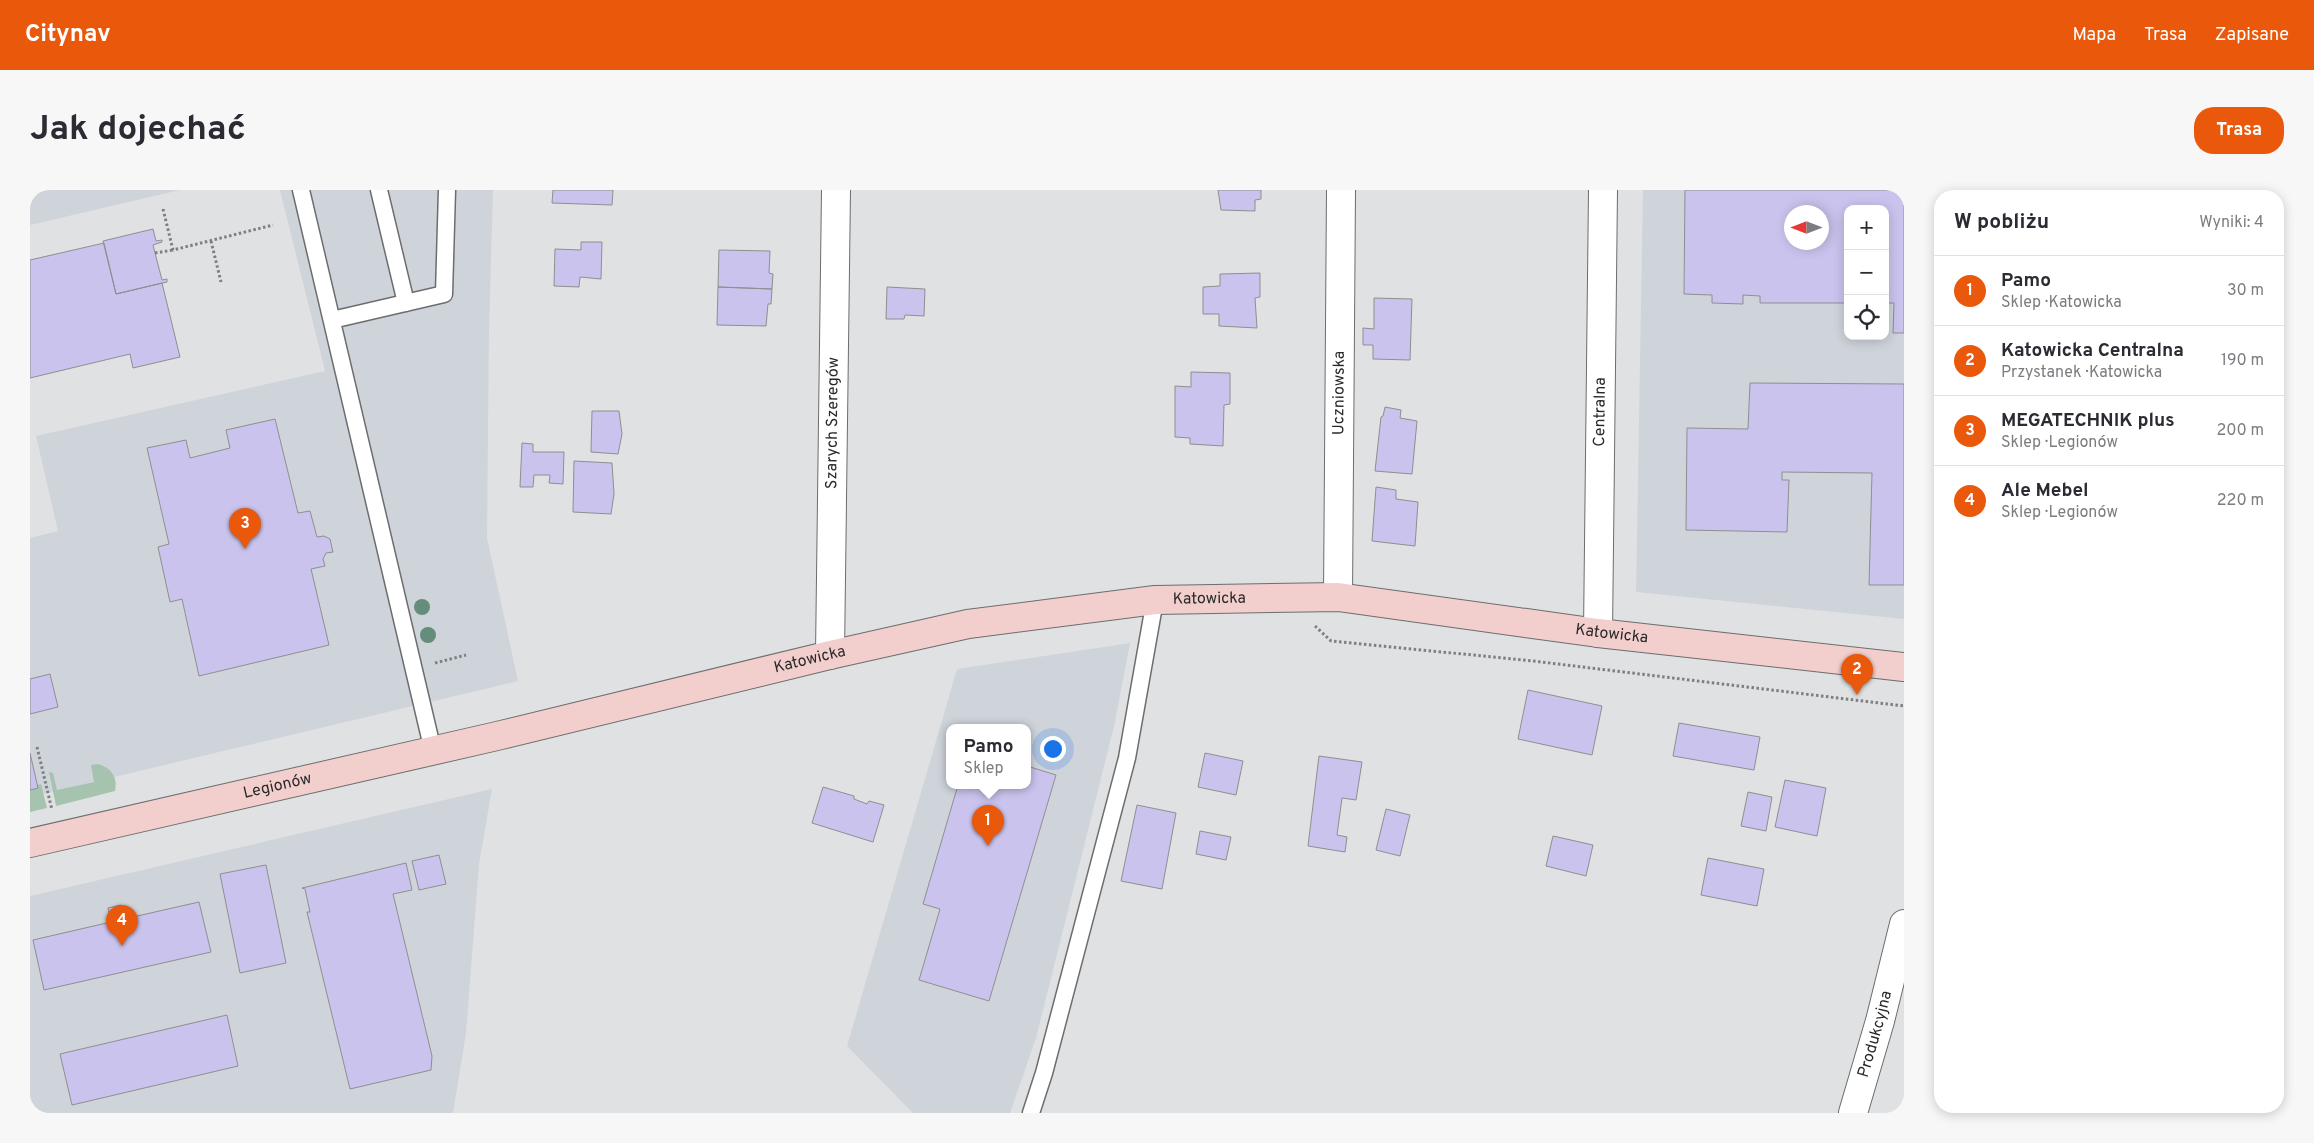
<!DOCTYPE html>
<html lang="pl">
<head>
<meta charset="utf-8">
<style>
	body { margin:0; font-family:Overpass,sans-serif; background:#f7f7f7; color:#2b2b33 }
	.controls { position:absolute; right:15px; top:15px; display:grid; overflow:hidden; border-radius:10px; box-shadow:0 2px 12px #0003 }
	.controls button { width:45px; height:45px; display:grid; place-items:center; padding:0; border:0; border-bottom:1px solid #e1e1e2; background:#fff; color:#2b2b33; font:25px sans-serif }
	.compass { position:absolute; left:1754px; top:15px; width:45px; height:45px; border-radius:50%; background:#fff; box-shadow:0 2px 12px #0003; rotate:270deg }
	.you { position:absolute; left:1022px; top:558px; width:18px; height:18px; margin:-12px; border:4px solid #fff; border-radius:50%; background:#1a73e8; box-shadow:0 0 0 8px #1a73e833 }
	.badge { display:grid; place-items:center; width:32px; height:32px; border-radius:50%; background:#ea580c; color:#fff; font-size:16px; font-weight:700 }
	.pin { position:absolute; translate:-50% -41px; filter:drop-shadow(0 1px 2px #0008) }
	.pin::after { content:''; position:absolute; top:26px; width:18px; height:15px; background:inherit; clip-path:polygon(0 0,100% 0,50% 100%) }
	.popup { position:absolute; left:916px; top:534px; width:85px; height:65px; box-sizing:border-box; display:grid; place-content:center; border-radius:10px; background:#fff; filter:drop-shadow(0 1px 4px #0005); font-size:16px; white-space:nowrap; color:#7c7c81 }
	.popup b { font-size:19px; color:#2b2b33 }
	.popup::after { content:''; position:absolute; left:50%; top:100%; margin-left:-10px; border:10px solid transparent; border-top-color:#fff }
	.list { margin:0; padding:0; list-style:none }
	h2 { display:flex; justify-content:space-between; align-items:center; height:65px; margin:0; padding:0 20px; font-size:21px }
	h2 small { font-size:16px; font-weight:400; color:#7c7c81 }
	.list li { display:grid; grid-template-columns:32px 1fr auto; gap:15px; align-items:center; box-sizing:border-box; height:70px; padding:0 20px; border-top:1px solid #e1e1e2 }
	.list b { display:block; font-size:19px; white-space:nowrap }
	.list p { margin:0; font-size:16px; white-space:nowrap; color:#7c7c81 }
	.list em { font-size:16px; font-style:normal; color:#7c7c81 }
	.icon { flex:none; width:28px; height:28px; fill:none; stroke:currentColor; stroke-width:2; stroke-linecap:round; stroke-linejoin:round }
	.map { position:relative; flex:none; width:1874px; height:923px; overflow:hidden; border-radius:20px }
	header { display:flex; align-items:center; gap:30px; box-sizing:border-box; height:70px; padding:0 25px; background:#ea580c; color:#fff }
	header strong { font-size:24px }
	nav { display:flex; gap:28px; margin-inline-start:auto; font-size:18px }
	.intro { display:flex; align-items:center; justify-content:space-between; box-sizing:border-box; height:120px; padding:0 30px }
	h1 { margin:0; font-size:35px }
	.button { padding:12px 22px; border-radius:20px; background:#ea580c; color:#fff; font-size:18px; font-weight:700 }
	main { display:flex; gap:30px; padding:0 30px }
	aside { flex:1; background:#fff; border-radius:20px; box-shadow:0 2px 12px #0003 }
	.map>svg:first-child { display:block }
</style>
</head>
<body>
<header>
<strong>Citynav</strong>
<nav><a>Mapa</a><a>Trasa</a><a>Zapisane</a></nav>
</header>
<div class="intro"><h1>Jak dojechać</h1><a class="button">Trasa</a></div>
<main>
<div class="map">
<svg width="1874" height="923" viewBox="0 0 1874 923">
	<rect width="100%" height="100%" fill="#e0e1e2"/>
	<!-- built -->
	<path fill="#cfd4db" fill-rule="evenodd" d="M0,0h150l-150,35z
		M250,0h213l-4,140 -2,208 31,143 -488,116v-259l28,-7 -22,-95 289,-65z
		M1613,0h261v429l-268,-27zM1818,19h37v127h-37zM1762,22h30v30h-30z
		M1100,453l-15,79 -79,316 -26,75h-97l-66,-67 110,-377zM919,537h78v58h-78z
		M462,599l-13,75 -13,169 -13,80h-423v-217z"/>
	<!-- green -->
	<path fill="#a6c3af" d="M68,574c14,4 20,14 17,27l-59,15 -7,-34 4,1 4,17 37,-8 -3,-17z
		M11,594l6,24 -17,4v-25z"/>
	<!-- building -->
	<path fill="#cac3ed" stroke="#8f8e90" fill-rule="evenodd" d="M523,0h60l-1,15 -60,-2z
		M1188,0h43v9l-6,1v11l-34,-1z
		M1655,0h219v143h-11l1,-30h-9v-94h-37v94h-88v-7l-17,-1v9l-31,-1v-8l-28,-1zM1762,22h30v30h-30z
		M123,39l3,12 6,-1v2l-9,3 9,35 5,-1v3l-51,12 -13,-53z
		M551,52h21l-1,37 -21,-2 -1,10 -25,-1 1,-37 26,1z
		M74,53l12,51 46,-11 18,74 -47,11 -3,-14 -100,24v-118z
		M689,60l51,1 -1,22 4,1 -1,15 -54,-2z
		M1230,83v24l-5,1 2,30 -38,-2v-12h-16v-27l17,-1v-12z
		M688,97l54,2 -1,15h-3l-2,22 -49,-1z
		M857,97l38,2 -1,27 -19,-1 -1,4h-18z
		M1344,108l38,1 -2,61 -37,-1v-14h-10v-17l11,1z
		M1161,182l39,1v31l-6,1 -1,41 -33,-2v-6l-15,-1v-51l16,1z
		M1720,193l154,1v201h-35l3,-112 -90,-1v8h7l-2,52 -101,-2 1,-102 61,1z
		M1355,217l16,3 -1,8 17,3 -5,53 -37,-3 6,-54 2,-1z
		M562,221h27l3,23 -4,20 -27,-2z
		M245,229l23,94 12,-2 7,26 7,-1 6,3 3,13 -7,1 -3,6 2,7 -14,3 18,76 -130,31 -17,-77 -12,3 -12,-55 11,-3 -22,-96 39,-8 4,18 40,-10 -4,-18z
		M492,253l11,1v8h31l-1,32 -14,-1 1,-8h-16l-1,12h-13z
		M544,271l38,2 2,31 -3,20 -38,-2z
		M1346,297l20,3v9l22,3 -3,44 -43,-5z
		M20,484l8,33 -28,7v-35z
		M1498,500l74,16 -10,49 -74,-16z
		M1649,533l81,14 -6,33 -81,-14z
		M0,563l8,35 -8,2z
		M1175,563l38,8 -7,34 -38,-8z
		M1289,566l43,6 -6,38 -14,-2 -5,37 10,2 -2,15 -37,-6z
		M997,576l29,9 -67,226 -70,-21 21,-71 -17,-5 35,-119h16l9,2 1,-2h43z
		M1755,590l41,8 -9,48 -42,-9z
		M793,597l31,9v3l13,5 2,-3 15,4 -11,37 -61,-19z
		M1718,602l24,5 -6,34 -25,-5z
		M1107,615l39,8 -14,76 -41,-8z
		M1356,619l24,6 -10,41 -24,-6z
		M1170,641l31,6 -5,23 -30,-6z
		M1523,646l40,9 -7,31 -40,-10z
		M409,665l7,29 -27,6 -7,-29z
		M1678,668l56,11 -7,37 -56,-11z
		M376,673l6,27 -19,4 39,162 -1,14 -81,19 -43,-177h3l-5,-23 -3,-1z
		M236,675l20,98 -46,10 -20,-99z
		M169,712l12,50 -167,38 -11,-50 78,-18 -3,-14 13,-3 3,14z
		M197,825l11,51 -166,39 -12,-51z"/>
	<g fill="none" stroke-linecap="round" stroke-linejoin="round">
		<defs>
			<path id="lane" d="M271,0l132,561
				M349,0l27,113
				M302,130l112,-26 3,-104
				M1001,923l13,-40 83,-315 28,-158"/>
			<g id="street">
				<path id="s1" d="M1308,407l3,-407"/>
				<path id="s2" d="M1568,443l5,-443"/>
				<path id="s3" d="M800,465l6,-465"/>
				<path id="s4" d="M1823,923l27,-92 24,-97"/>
			</g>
			<g id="secondary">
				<path id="s5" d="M0,653l467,-107 333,-81 138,-31 187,-24 183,-3 260,36 306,34"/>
			</g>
		</defs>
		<!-- lane casing -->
		<use href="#lane" stroke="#6c6d6e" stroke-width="19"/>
		<!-- street casing -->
		<use href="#street" stroke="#6c6d6e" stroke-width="30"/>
		<!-- secondary casing -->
		<use href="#secondary" stroke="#6c6d6e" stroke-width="30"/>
		<!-- path -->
		<path stroke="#7e7f80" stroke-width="3" stroke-dasharray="2.5 2.5" stroke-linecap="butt" d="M133,19l10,41 100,-25
			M181,51l10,41
			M125,63l18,-3
			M1285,436l16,15 202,20 371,45
			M405,473l31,-8
			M7,557l15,63"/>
		<!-- lane -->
		<use href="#lane" stroke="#fff" stroke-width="16"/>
		<!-- street -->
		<use href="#street" stroke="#fff" stroke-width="28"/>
		<!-- secondary -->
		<use href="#secondary" stroke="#f2cecc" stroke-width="28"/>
	</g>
	<!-- trees -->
	<g fill="#658d7b">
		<circle cx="392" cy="417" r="8"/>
		<circle cx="398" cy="445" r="8"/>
	</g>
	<g text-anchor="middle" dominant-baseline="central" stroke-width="4" stroke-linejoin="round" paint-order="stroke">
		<!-- street labels -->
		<g font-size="16" fill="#29292a" stroke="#fff">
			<text stroke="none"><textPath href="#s1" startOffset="204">Uczniowska</textPath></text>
			<text stroke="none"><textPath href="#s2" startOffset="221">Centralna</textPath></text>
			<text stroke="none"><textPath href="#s3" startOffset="232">Szarych Szeregów</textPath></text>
			<text stroke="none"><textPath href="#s5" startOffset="1206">Katowicka</textPath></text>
			<text stroke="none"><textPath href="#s5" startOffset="1611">Katowicka</textPath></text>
			<text stroke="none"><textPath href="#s5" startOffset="801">Katowicka</textPath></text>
			<text stroke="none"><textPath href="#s5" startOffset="254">Legionów</textPath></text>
			<text stroke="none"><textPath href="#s4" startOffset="82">Produkcyjna</textPath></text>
		</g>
	</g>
</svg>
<div class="controls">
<button>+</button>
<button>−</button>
<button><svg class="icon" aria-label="locate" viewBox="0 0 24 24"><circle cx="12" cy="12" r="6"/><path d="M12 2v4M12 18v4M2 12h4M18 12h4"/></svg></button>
</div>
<svg class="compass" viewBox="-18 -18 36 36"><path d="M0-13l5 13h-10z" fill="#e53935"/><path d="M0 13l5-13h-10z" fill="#7c7c81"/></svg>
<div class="you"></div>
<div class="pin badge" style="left:958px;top:656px">1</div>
<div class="popup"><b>Pamo</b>Sklep</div>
<div class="pin badge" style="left:1827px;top:505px">2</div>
<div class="pin badge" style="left:215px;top:359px">3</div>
<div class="pin badge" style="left:92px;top:756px">4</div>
</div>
<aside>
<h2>W pobliżu<small>Wyniki: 4</small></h2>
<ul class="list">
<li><span class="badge">1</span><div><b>Pamo</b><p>Sklep · Katowicka</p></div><em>30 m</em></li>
<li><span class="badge">2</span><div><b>Katowicka Centralna</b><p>Przystanek · Katowicka</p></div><em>190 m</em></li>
<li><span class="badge">3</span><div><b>MEGATECHNIK plus</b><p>Sklep · Legionów</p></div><em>200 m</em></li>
<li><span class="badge">4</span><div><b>Ale Mebel</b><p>Sklep · Legionów</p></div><em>220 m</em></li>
</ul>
</aside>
</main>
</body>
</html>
